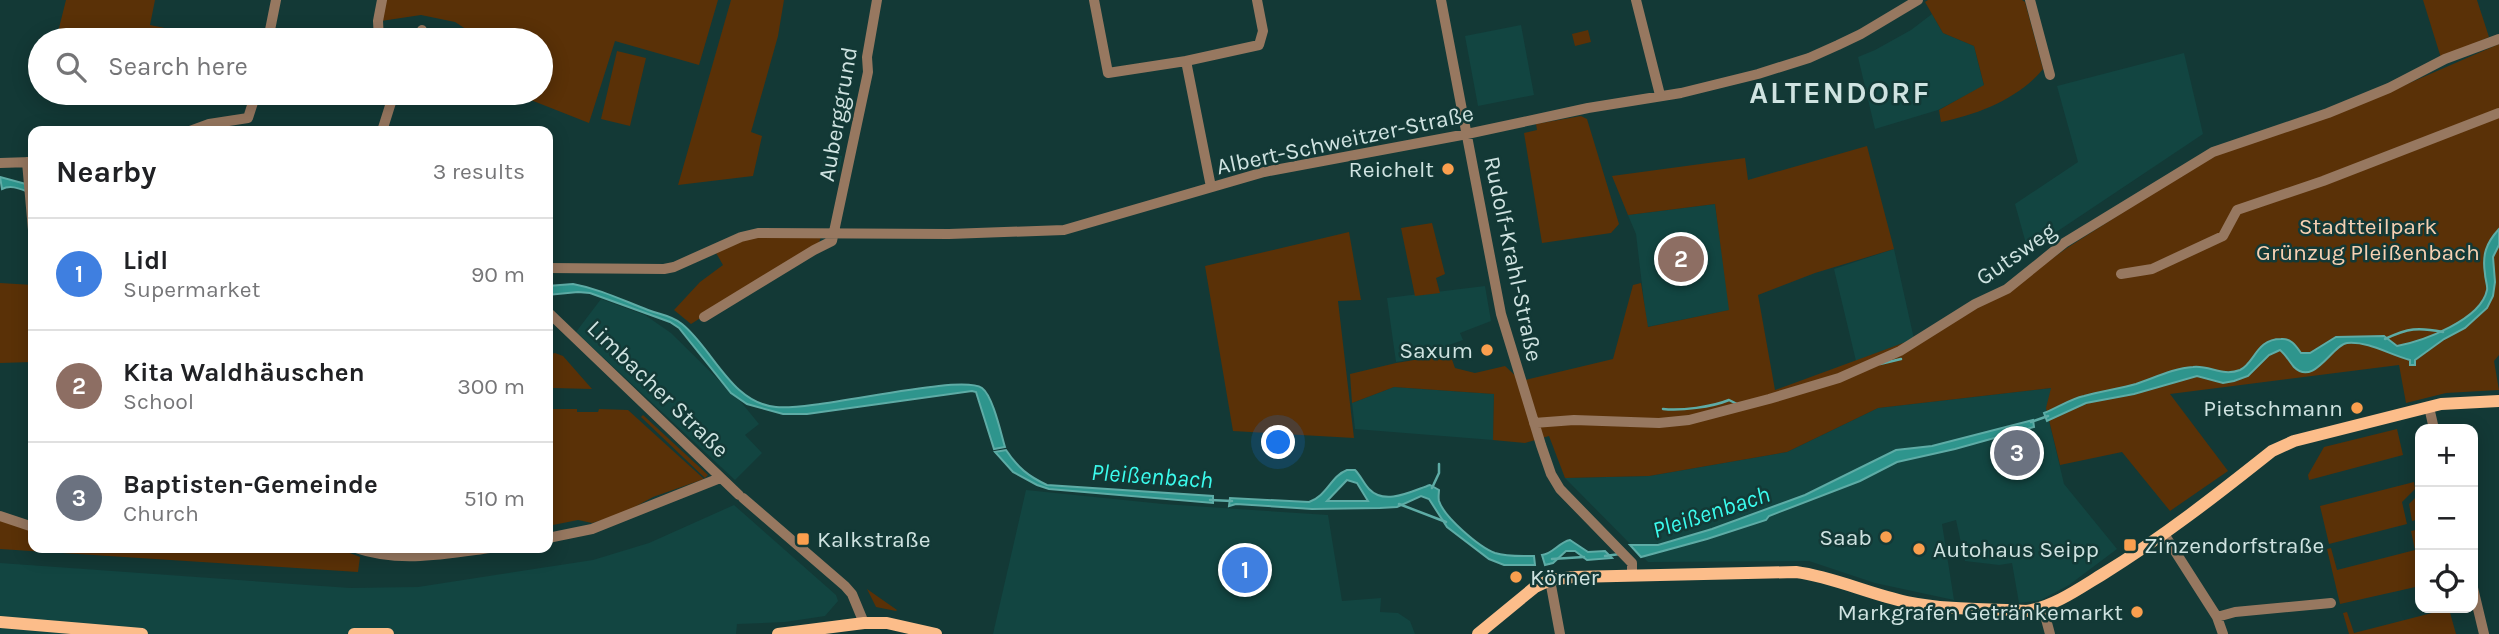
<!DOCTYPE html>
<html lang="en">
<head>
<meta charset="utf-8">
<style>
	body { margin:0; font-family:Karla,sans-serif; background:#f2f2f2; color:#202124 }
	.controls { position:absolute; right:21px; bottom:21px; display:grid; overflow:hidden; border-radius:14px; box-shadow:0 4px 18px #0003 }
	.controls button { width:63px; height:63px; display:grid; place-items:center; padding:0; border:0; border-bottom:2px solid #e0e0e0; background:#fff; color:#202124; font:35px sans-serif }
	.you { position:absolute; left:1279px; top:443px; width:24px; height:24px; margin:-18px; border:5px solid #fff; border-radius:50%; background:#1a73e8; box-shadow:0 0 0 10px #1a73e833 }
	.badge { display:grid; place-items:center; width:46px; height:46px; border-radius:50%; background:#825a37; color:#fff; font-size:23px; font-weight:700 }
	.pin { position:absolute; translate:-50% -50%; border:4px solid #fff; box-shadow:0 2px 7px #0006 }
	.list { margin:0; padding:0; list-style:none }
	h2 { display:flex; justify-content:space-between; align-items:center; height:91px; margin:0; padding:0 28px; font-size:30px }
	h2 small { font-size:23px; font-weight:400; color:#757577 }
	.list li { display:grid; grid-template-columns:46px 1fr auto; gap:21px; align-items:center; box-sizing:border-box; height:112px; padding:0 28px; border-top:2px solid #e0e0e0 }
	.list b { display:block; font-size:26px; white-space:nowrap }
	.list p { margin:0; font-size:23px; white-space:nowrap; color:#757577 }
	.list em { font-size:23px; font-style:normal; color:#757577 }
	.icon { flex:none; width:38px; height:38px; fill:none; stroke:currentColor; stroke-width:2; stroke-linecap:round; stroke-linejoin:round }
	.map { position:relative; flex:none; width:2499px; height:634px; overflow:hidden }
	.search { position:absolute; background:#fff; box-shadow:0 4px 18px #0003; left:28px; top:28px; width:525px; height:77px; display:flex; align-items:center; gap:18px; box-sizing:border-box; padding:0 24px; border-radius:38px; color:#757577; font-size:26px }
	.panel { position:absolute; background:#fff; box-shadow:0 4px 18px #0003; left:28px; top:126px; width:525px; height:427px; border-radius:14px }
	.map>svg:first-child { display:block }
</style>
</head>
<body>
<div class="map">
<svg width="2499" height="634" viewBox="0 0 2499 634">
	<rect width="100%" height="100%" fill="#133936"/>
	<!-- built -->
	<path fill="#124541" d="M1932,14l11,19 31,13 10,40 -46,24 -63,19 -17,-72 17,-7 36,-20z
		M1521,25l13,70 -56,11 -13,-70z
		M2184,53l19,81 -175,117 -13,-47 63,-42 -21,-76z
		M826,152l16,4 -3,17 -17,-5z
		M1715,204l15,106 -83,17 -11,-93 -8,-19z
		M1894,249l20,90 -58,22 -22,-92z
		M1485,286l6,35 -31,12 3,7 -17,6 1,8 -51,8 -9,-64z
		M601,299l44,16 26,18 70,69 18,22 -14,11 17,18 -27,27 -159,-148z
		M1394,387l100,7 -1,46 -138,-11 -3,-26z
		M2052,388l-5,24 17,72 53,65 -48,36 -28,15 -22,3 -7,-40 -13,2 -34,-4 -9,-41 -14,4 12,76 -79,-17 -66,-22 -161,1 -83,-84 84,-2 138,-24 91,-44z
		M1026,490l137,14 165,11 14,86 39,-3 -1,14 18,1 12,8 5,13h-422z
		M734,505l102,90 2,6 -13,15 -40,6 -48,2 -1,10h-736v-71l350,25 68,-1 175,-27 56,-17z"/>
	<!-- green -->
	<path fill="#5a3107" d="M66,0h89l-5,25 44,9 -1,6h-137z
		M383,0h335l-19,65 -84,-24 -26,82 -76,-30h28v-53h-58l-28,-18 -34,-7 -40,6z
		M731,0h53l-6,36 -27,96 11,4 -9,40 -75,9z
		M1928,0h94l3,2 18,67c-23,29 -66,46 -102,53l-2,-12 45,-25 -10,-39 -31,-13 -18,-31z
		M2423,0h54l12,37 -48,21z
		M1588,30l3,12 -16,4 -3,-12z
		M2499,44v311l-5,6 5,29 -53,3 -40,10 -7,-38 -229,29 58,77 -58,40 -48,-59 -62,13 -14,-57 5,-20 -173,20 -91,44 -138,24 -84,2 -16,-42 -24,7 -32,-3 1,-46 -100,-7 -42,16 -2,-29 46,-11 54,-9 5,14 20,5 30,-7 16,15 92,-22 20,-74 8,-2 7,44 81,-17 -14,-106 -87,11 -16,-39 133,-18 3,22 119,-34 27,103 -79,24 -57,22 17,95 139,-51 95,-50 58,-41 141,-90 190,-70z
		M617,51l29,7 -16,68 -29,-7z
		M1581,116l6,3 32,105 -8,9 -69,10 -18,-110 13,-3 -1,-6z
		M1432,223l13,51 -9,4 4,15 -25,3 -14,-68z
		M1349,232l12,68 -23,1 16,137 -121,-7 -28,-165z
		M768,235l53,1 -2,7 -128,81 -17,-14 26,-28 23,-17 -8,-14 30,-12z
		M0,283l33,2v77l-33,1z
		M555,353l8,3 29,33 -39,-1 -5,-2v-31z
		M548,404v5h29v3h21l1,-3 29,1 76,69 -51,18 -31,17 -30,9 -14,-3 -30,6z
		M643,415l65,60 -3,3 -64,-61z
		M2397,429l6,26 -94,25 -1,-5 16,-28z
		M2414,482l1,7 -13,13 5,22 -78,20 -9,-38z
		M2420,493v26l-8,2 -3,-17z
		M0,519l33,11v18h304l23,9 -2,15 -358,-23z
		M2420,529v57l-80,18 -13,-55 4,-1 6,22 78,-20 -4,-19z
		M867,589l30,21 -1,1 -20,-4z
		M2431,608h23l-5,1 7,25h-107l-6,-21 4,-1 7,21 78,-20z"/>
	<!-- water -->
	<path fill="#2e958d" stroke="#5eaca6" stroke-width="2" fill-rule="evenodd" d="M0,177l26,7v7c-8,-3 -16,-6 -24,-2z
		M2499,229v16l-6,12 2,25 -2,14 -6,12 -22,20 -21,11 -29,21v5h-5v-5c-20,-5 -41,-19 -63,-17 -15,2 -33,44 -53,24 -5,-6 -8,-12 -14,-17l-11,5 -21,21 -14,5 -11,2 -26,-7 -63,18 -48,9 -39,18 -3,-8c13,-5 26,-14 40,-17 17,-5 35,-7 52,-12 18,-6 38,-16 57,-17 17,-2 29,10 47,3 15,-7 16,-31 41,-31 10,-1 15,7 20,14h9l26,-16 48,-1 13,10c26,-5 84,-26 90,-56 1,-4 -2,-11 -2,-16 -3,-19 1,-31 14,-45z
		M573,284c27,5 49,16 75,26 13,5 23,5 34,14 31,25 49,79 94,83 40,4 184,-34 206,-19 11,8 19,46 23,59l-11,2 -18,-57 -4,-1 -165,23h-24l-36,-10 -16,-11 -52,-65 -9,-6 -80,-29 -12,-1 -30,3v-9z
		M2033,420l1,7 -79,22 -58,13 -37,19 -91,35 -3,4 -59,19 -66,18 -11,-12h28l54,-16 93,-34 91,-45 36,-4z
		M1006,450c12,18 22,26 41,35l166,11v7l-164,-14 -12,-4 -24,-13 -18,-20z
		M1347,470h8c6,6 9,14 14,19 16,17 43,2 61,-4l9,5c0,3 -1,7 0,11 5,16 40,46 56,52 12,4 26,3 39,3l1,9h-31l-15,-6 -42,-32 -18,-28 -8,-3 -24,11 -17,1 -68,1 -76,-5 -7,2 1,-8 79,4c18,-6 22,-26 38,-32zM1347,480l10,3 11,18h-41z
		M1570,540l18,12 17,-1 7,7 -25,2 -12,-9h-9l-13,12 -8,2 -3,-10c11,-1 17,-13 28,-15z"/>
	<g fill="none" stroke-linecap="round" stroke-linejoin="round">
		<!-- stream -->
		<path stroke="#5eaca6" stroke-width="2.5" d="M2385,339c23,-11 33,-12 58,-7
			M1880,364l21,-5
			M1663,409c18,2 49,-2 66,-9l8,4
			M2031,422l17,-6
			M1432,488l7,-15v-9
			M1210,500l22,1
			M1399,504l47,18
			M1605,556l15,-2
			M1552,559l32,-2"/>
		<!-- minor -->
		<path stroke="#977860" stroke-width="10" d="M1094,0l14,73 78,-12 25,126
			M1441,0l60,314 40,131 10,29 9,15 72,74v13
			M1636,0l24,95
			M2030,0l20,75
			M268,40l8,-40
			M379,40l-1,-19 4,-21
			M417,40l5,-10
			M1186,61l73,-16 4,-14 -6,-31
			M190,131l19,-7 39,-6 8,-25
			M382,131l12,-38
			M27,162l6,68
			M0,163l31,-1
			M548,268l116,1 10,-2 67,-30 17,-4 191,1 115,-4 200,-58 203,-38 121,-26 93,-15 77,-19 51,-16 29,-13 23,-11 57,-34
			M2121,274l31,-5 71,-33 14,-26 86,-29 176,-68
			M548,312l191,183
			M704,317l110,-67 18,-9 36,-169 -1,-15 10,-57
			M2429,407l5,22
			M1534,423l40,-3 85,3 30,-3 80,-21 70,-21 61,-27 75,-47 32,-15 57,-46 149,-91 115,-39 61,-25 56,-29 54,-20
			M743,498l102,88 7,8 12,29
			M0,516l33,11
			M2164,534l53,83 6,17
			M548,538l44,-9 128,-51
			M356,548c43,15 89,6 134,0
			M1550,580l10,54
			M2473,588l11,46
			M2043,608l7,26
			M2217,617l18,-5 96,-9"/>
		<!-- major -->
		<path stroke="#fcbd8a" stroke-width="12" d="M0,622l142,12
			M354,634h34
			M778,634l86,-11h23l49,11
			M1478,634l57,-47 15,-7 23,-3 223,-5c38,5 73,22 111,30 39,8 81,7 120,9 28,-5 53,-23 76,-37 60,-37 115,-80 169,-123l22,-10 147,-37 58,-3"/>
	</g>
	<!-- markers -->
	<g fill="#fa9f4e" stroke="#133936" stroke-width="2.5">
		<circle cx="1448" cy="169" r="7"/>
		<circle cx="1487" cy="350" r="7"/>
		<circle cx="2357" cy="408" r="7"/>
		<circle cx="1886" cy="537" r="7"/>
		<rect x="796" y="532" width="14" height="14" rx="3.5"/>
		<rect x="2123" y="538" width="14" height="14" rx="3.5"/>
		<circle cx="1919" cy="549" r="7"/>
		<circle cx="1516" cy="577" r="7"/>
		<circle cx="2137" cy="612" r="7"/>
	</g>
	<g text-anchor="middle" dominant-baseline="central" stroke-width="5" stroke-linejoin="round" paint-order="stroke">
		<!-- street labels -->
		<g font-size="23" fill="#cfe3e1" stroke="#133936">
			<text transform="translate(838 114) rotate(-80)">Auberggrund</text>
			<text transform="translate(1345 140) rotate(-12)">Albert-Schweitzer-Straße</text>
			<text transform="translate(2016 254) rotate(-35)">Gutsweg</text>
			<text transform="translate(1513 259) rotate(78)">Rudolf-Krahl-Straße</text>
			<text transform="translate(658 389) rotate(44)">Limbacher Straße</text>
		</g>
		<!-- poi labels -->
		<g font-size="23" fill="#cfe3e1" stroke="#133936" text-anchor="end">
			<text x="1434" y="169">Reichelt</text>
			<text x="1473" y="350">Saxum</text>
			<text x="2343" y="408">Pietschmann</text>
			<text x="1872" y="537">Saab</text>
			<text x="817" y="539" text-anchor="start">Kalkstraße</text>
			<text x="2144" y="545" text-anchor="start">Zinzendorfstraße</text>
			<text x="1933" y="549" text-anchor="start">Autohaus Seipp</text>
			<text x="1530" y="577" text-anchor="start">Körner</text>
			<text x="2123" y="612">Markgrafen Getränkemarkt</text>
		</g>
		<!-- park labels -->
		<g font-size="23" fill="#f7d1b3" stroke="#133936">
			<text x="2368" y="226">Stadtteilpark<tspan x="2368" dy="26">Grünzug Pleißenbach</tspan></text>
		</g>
		<!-- water labels -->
		<g font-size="24" font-style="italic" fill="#3bfbed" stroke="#133936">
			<text transform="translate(1152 476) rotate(4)">Pleißenbach</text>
			<text transform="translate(1711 512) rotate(-18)">Pleißenbach</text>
		</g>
		<!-- district labels -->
		<g font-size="30" font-weight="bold" letter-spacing="2" fill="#cfe3e1" stroke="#133936">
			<text x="1840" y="93">ALTENDORF</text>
		</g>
	</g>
</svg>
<div class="controls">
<button>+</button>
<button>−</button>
<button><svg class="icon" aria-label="locate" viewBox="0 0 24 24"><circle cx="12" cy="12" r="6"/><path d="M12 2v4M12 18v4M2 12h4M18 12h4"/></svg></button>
</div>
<div class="you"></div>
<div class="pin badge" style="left:1245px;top:570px;background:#3f7fe0">1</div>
<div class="pin badge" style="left:1681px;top:259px;background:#8d6e63">2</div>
<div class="pin badge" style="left:2017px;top:453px;background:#6b7280">3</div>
<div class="search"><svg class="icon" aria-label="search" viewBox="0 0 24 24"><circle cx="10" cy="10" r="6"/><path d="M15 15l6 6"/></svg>Search here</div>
<section class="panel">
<h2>Nearby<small>3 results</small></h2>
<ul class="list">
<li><span class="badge" style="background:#3f7fe0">1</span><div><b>Lidl</b><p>Supermarket</p></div><em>90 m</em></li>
<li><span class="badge" style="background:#8d6e63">2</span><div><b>Kita Waldhäuschen</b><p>School</p></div><em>300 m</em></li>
<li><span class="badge" style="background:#6b7280">3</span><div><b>Baptisten-Gemeinde</b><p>Church</p></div><em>510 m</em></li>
</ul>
</section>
</div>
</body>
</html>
